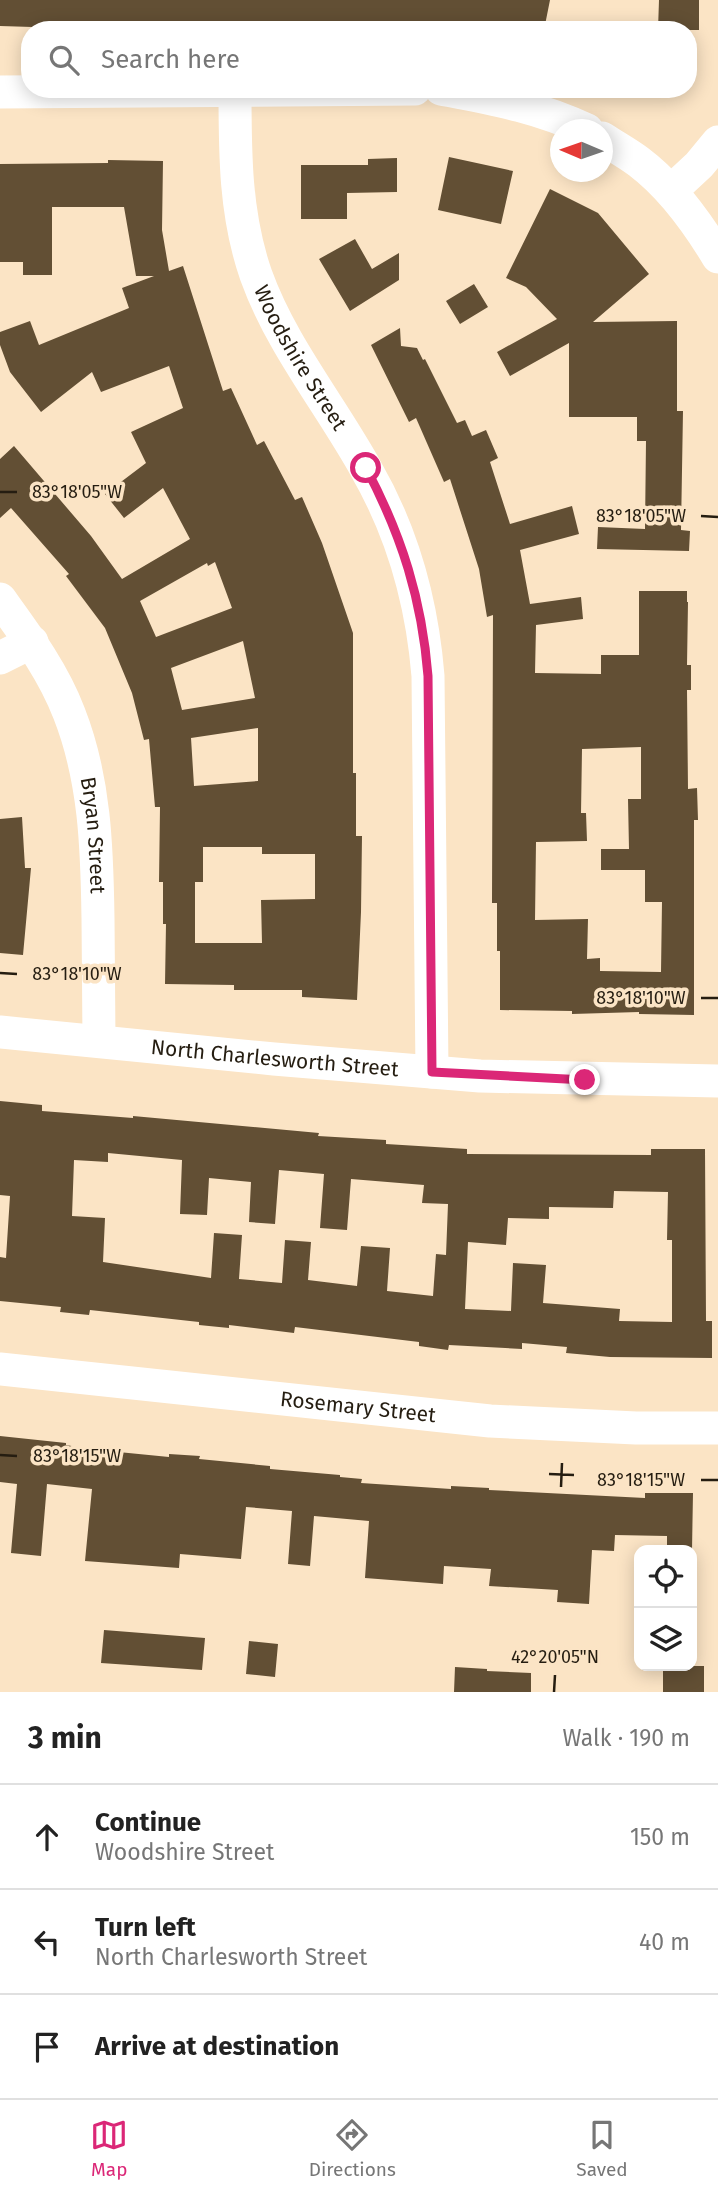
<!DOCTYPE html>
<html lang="en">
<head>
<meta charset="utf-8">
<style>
	body { margin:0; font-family:"Fira Sans",sans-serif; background:#f2f2f2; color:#222 }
	.controls { position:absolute; right:21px; bottom:21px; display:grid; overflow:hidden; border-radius:14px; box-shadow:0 4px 18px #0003 }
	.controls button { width:63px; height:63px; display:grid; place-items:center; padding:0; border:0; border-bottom:2px solid #e0e0e0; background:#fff; color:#222; font:35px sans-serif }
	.compass { position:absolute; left:550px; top:119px; width:63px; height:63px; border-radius:50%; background:#fff; box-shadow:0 4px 18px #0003; rotate:272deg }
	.stop { position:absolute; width:21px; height:21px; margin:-16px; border:5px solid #db2777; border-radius:50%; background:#fff }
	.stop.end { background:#db2777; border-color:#fff; box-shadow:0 2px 7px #0008 }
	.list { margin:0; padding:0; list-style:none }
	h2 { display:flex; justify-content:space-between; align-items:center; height:91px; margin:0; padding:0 28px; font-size:30px }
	h2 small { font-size:23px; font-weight:400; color:#767676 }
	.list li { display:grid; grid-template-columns:46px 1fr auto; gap:21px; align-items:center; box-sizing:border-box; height:105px; padding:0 28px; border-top:2px solid #e0e0e0 }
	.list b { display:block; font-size:26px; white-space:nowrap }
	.list p { margin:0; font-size:23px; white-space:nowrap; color:#767676 }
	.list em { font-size:23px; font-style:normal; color:#767676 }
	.icon { flex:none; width:38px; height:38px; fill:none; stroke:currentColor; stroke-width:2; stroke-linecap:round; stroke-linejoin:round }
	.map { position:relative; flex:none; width:718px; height:1692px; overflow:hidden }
	.search { position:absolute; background:#fff; box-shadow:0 4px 18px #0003; left:21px; right:21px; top:21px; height:77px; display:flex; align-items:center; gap:18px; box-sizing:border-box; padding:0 24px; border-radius:28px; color:#767676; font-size:26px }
	.sheet { height:406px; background:#fff }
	nav { display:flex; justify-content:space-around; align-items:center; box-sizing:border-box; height:98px; border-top:2px solid #e0e0e0; background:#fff; font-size:19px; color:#767676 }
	nav a { display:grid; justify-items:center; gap:4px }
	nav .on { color:#db2777 }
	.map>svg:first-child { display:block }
</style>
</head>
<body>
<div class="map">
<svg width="718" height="1692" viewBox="0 0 718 1692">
	<rect width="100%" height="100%" fill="#fbe4c5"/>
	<!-- building -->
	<path fill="#624f34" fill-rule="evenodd" d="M0,0h550l-6,30h-52l1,-5 -102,-1v4l-60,-1v-2l-69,-2h-164v6l-98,-3z
		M659,0h40v30h-41z
		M449,157l64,14 -12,53 -63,-14z
		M397,158v34l-50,1v26h-46v-54h67v-6z
		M108,160l55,1 -1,69 7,41 14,-5 40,125 8,-3 26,57 7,-4 31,59 7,-3 20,46 31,90v140h3v63h6l-1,76 -4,88 -55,-3v-7h-68v-5l-69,-1 1,-60h-3v-42h-4l1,-75h-5l-6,-68 -5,1 -12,-47 -27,-65 -39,-52 3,-2 -58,-66 -11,10v-59l14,-13 77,90 31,43 68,-40 -27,-51 -39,30 -19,-24 41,-31 -15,-31 52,-24 -14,-42 -68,26 -9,-20 -51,40 -31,-40 -10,-27v-13l30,-11 9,24 90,-37 -7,-20 32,-12h-18l-12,-69h-72v68h-29v-13h-23v-98l108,-1zM215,562l17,46 -76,29 -16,-36 67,-38 1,3zM243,641l12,57 -73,12 -11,-42zM258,728v53l-64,5 -3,-48zM203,847h59v7h53v45l-54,1 1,43h-67v-61h8z
		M550,189l48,24 51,61 -56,48 84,-1v90h6l-2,119 9,1 -1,20 -92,-2 1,-22 47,2 1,-88h-9v-24h-68v-74l-59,33 -13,-24 60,-33 -31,-32 -20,-9z
		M355,239l17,30 27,-16v27l-49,31 -31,-52z
		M474,284l14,23 -28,17 -14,-23z
		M400,328l1,18 16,2 6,12 2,-1 32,64 8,-3 7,16 14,-6 12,28 -8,4 20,62 62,-18 7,28 -59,16 10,54 51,-7 2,22 -47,6 -1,48 66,1v-19h38v-64h48v11h1l-1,63h4v25h-4l1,99 9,-1 1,32h-4v195l-55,-1v-2l-67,2v-3l-72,-1v-59h-3v-48h-5l1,-288 -6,2 -8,-48 -29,-90 -6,3 -28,-64 -7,4 -38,-77zM641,747v52h-13l1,50h-28v21h44v32h17l-1,70 -61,-1v-13l-13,1 1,-40 -53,1 1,-78 51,-1 -1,-28h-5l1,-64z
		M22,817l3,51h6l-8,87 -23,-2v-134z
		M0,1101l42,4v6l91,7v-2l186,17 -1,3 68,4v4l81,5v5l184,1v-6h54l1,172h6v37l-102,-1 -44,-4 1,-6 -45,-4v6l-73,-4 -1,5 -29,-4v-4l-124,-15 -1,6 -65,-8v3l-30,-3v-3l-109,-12 -1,5 -29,-3 1,-5 -61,-6v-44l6,1 4,-62 -10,-1zM108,1153l74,7 -2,54 27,1 2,-37 42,4 -2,40 26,2 4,-54 45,4 -4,54 27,2 4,-51 73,6 -2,18 26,1 -2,51 -10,-1 -3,42 -46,-5 3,-43 -29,-2 -4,40 -49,-6 3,-38 -26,-2 -3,43 -43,-4 3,-44 -28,-2 -3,45 -108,-16 2,-44 -33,-2 2,-56 34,2zM614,1191l54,1 -1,48h5v82l-53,-1 1,-12 -77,-6 3,-38 -33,-2 -2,48 -46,-2 3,-67 38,3 2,-27 41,1v-12l64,1z
		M0,1436l66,7v2l22,4 81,8v-3l31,2 -1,3 71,7v3l70,6v2l22,2 -1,4 90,6v-3l38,2v2l156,8v-5h48l-1,57h-25v-14l-52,-1 -1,16 -22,-1 -3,54 -32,-2 1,-12 -69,-4 2,-17 -47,-3 -1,18 -78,-6 4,-57 -55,-5 -4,50 -22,-2 4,-53 -46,-4 -5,52 -61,-5 -1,14 -94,-7 7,-72 -45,-5 -6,72 -30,-3 6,-69 -17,-2z
		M104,1630l101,8 -3,32 -101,-7z
		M249,1641l29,3 -3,33 -29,-3z
		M663,1666h41v26h-41z
		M455,1667l32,2v2l44,2v19h-77z"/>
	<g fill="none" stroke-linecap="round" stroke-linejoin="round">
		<!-- street -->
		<g stroke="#fff" stroke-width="33">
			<path d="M441,89c52,10 98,18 146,41"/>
			<path id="s1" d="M235,91c0,62 0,124 21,184 25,70 74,129 110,194 37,64 56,133 62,207l4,396"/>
			<path d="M0,92l415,-3"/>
			<path d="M602,138c12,8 25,15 37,24 33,25 58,60 79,95"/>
			<path d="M671,191l28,-26 19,-23"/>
			<path id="s2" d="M0,599c26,36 53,72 69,114 26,66 28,135 29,205 0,41 1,82 1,123"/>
			<path d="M0,658l32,-16"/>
			<path id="s3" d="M0,1032l274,27 206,17 238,5"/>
			<path id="s4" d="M0,1369l490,52 146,7h82"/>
		</g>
	</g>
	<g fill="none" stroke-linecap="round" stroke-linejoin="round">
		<!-- route -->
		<path stroke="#db2777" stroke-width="9" d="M366,468c36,68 56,132 62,208l4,396 153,8"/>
	</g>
	<!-- ticks -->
	<path fill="none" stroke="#251d11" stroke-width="2.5" d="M0,492h17M701,516l17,1M0,973l17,1M701,998h17M0,1455l17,1M549,1474l25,1M701,1480h17M561,1487l1,-24M554,1692l1,-17"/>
	<g text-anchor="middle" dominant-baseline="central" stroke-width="7" stroke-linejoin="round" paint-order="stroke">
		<!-- street labels -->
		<g font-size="21" fill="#251d11" stroke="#fbe4c5">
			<text stroke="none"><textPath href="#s1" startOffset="280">Woodshire Street</textPath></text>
			<text stroke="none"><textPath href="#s2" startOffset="259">Bryan Street</textPath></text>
			<text stroke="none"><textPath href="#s3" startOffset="276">North Charlesworth Street</textPath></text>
			<text stroke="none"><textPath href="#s4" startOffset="360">Rosemary Street</textPath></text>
		</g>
	</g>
	<g font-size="18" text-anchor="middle" fill="#251d11" stroke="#fbe4c5" stroke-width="7" stroke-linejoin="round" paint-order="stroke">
		<text x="77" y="498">83°18'05"W</text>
		<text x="641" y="522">83°18'05"W</text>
		<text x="77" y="980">83°18'10"W</text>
		<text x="641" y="1004">83°18'10"W</text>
		<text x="77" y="1462">83°18'15"W</text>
		<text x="641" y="1486">83°18'15"W</text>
		<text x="555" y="1663">42°20'05"N</text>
	</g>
</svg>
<div class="controls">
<button><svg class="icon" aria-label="locate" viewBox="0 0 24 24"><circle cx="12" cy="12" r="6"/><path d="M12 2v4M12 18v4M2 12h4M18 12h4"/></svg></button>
<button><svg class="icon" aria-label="layers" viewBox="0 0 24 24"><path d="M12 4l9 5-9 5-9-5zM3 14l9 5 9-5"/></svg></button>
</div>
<svg class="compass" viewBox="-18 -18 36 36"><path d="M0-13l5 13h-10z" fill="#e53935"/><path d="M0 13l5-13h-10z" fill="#767676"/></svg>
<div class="stop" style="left:366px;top:468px"></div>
<div class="stop end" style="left:585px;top:1080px"></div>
<div class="search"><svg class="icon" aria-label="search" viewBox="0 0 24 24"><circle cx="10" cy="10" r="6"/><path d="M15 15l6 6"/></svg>Search here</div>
</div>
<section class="sheet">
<h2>3 min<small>Walk · 190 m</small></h2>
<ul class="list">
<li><svg class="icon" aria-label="ahead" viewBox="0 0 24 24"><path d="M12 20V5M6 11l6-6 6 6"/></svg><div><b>Continue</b><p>Woodshire Street</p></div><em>150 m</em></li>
<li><svg class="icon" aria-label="left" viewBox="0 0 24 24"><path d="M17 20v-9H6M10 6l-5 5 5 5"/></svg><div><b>Turn left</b><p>North Charlesworth Street</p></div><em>40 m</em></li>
<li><svg class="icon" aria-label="arrive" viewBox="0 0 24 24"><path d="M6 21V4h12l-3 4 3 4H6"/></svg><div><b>Arrive at destination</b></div></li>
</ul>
</section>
<nav>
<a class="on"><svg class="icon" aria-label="map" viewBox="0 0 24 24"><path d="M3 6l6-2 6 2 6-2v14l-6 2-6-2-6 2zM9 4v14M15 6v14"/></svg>Map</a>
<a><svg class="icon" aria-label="directions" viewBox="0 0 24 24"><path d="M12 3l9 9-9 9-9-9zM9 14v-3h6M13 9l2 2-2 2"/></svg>Directions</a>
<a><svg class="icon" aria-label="saved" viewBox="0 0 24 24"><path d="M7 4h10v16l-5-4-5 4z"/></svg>Saved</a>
</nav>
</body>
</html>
